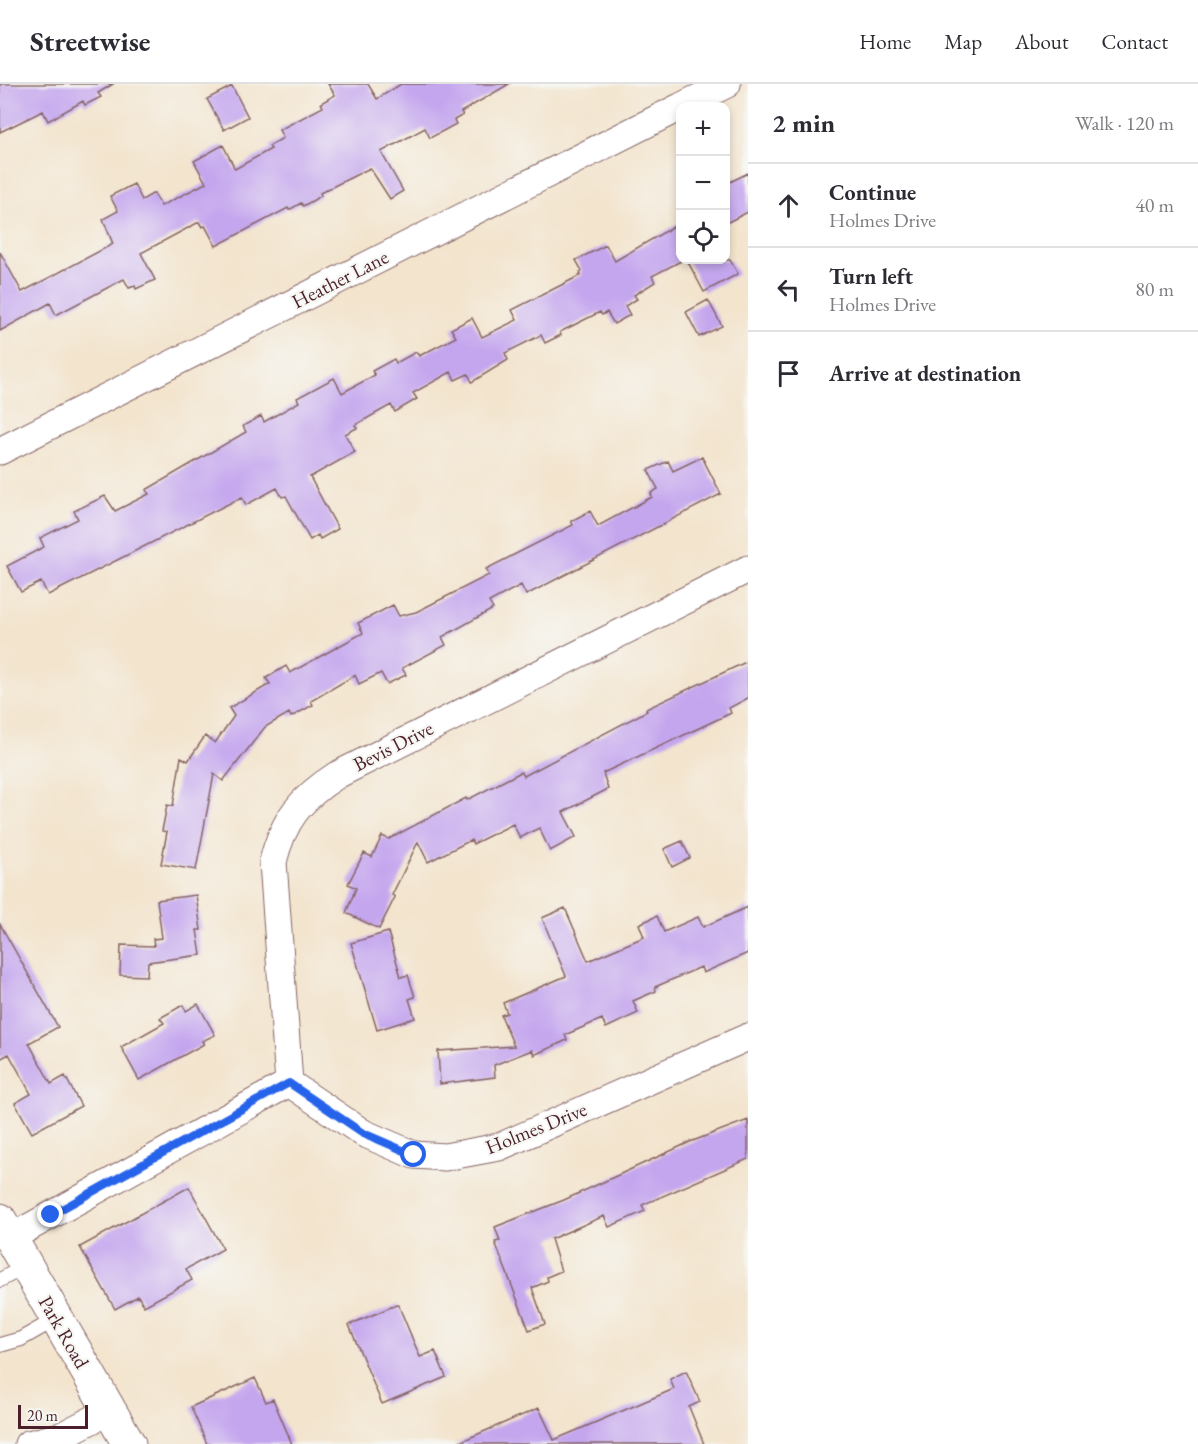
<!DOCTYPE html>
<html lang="en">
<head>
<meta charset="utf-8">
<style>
	body { margin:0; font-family:"EB Garamond",serif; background:#f2f2f3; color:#2b2b33 }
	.controls { position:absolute; right:18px; top:18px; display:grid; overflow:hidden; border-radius:12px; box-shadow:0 3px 9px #0003 }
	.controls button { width:54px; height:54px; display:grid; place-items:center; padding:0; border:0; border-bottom:2px solid #e1e1e2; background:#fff; color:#2b2b33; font:30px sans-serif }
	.scale { position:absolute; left:18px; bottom:15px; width:70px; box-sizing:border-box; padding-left:6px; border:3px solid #4a1f2b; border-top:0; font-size:16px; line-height:21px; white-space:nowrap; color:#4a1f2b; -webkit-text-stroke:4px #f6f6f2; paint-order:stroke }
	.stop { position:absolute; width:18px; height:18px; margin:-14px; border:4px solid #2563eb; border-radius:50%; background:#fff }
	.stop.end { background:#2563eb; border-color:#fff; box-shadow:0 2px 6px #0008 }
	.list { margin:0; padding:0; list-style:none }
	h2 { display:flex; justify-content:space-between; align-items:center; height:78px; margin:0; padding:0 24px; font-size:26px }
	h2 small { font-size:20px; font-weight:400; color:#7c7c81 }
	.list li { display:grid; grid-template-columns:39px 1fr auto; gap:18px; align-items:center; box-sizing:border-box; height:84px; padding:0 24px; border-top:2px solid #e1e1e2 }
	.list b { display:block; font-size:22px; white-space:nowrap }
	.list p { margin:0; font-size:20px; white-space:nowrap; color:#7c7c81 }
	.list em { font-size:20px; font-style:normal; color:#7c7c81 }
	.icon { flex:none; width:33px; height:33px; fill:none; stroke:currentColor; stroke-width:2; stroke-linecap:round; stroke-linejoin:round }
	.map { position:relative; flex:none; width:748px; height:1360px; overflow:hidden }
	header { display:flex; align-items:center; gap:36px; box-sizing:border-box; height:84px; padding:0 30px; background:#fff; border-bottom:2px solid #e1e1e2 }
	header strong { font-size:28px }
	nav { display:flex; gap:33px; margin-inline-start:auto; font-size:21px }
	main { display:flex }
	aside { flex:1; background:#fff }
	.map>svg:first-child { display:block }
</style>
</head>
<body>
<header>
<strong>Streetwise</strong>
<nav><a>Home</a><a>Map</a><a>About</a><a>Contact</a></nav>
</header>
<main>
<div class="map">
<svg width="748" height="1360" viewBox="0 0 748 1360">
	<rect width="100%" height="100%" fill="#f6f6f2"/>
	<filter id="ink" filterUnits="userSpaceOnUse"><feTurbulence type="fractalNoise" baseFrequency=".0167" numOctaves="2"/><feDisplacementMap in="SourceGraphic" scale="12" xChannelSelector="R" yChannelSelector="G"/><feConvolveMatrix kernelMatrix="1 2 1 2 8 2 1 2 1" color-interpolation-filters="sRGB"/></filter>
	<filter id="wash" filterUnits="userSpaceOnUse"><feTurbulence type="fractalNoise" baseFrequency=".008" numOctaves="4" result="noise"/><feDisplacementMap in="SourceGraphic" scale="24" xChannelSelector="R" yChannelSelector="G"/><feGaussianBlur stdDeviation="1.35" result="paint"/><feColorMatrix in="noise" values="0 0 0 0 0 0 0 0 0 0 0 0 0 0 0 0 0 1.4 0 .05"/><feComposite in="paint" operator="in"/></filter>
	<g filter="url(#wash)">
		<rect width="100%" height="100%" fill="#f3e4cd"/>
		<g id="blocks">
			<!-- building -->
			<path fill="#c4a6ee" d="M0,0h113l-15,9 3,4 -16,8 -2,-4 -35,20 -5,-10 -43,21z
				M328,0h40l9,15 24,-15h108l-48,28 2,3 -9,5 2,4 -26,14 -5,-10 -44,24 22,39 -13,8 -20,-31 -50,25 1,3 -18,10 -2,-3 -12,7 -1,-2 -72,38 -11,-20 -3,1 -3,-5 -58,31 14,27 -19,9 -1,-3 -6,2 -5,-9 -68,36 -6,-12 -50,28v-79l22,40 91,-48 -10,-25 15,-8 -8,-15 24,-12 8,16 12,-7 7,13 45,-23 -12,-22 29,-16 12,24 36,-20 -2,-3 14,-8 -4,-8 44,-23 -2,-4 14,-8z
				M232,2l16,31 -24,13 -17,-31z
				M748,89v39l-22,11v-39z
				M681,138v39l-29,15 3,6 -21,13 3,4 -12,7 5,9 -16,9 -7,-12 -5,3 -2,-3 -40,20 1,3 -16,8 -4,-8 -36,18 3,7 -36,22 -4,-8 -13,6 -4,-8 -38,21 4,6 -22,13 -4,-7 -36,20 2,3 -12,6 10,18 -45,25 28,52 -18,10 -2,-4 -8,5 -24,-44 -4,1 -5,-9 -31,17 -4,-8 -194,98 -7,-13 -20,10 -14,-26 37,-19 -4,-9 38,-19 -4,-8 31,-15 10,15 34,-17 -3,-4 100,-58 -3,-6 18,-10 3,6 35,-20 -2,-4 37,-20 8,15 33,-18 -3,-4 22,-12 2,4 20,-11 3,4 37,-19 -5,-8 21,-11 10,19 35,-17 -5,-10 69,-35 -1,-3 2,-1 -6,-11 30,-15 9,16z
				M687,176h43l8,14 -34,18z
				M708,216l14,26 -23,11 -13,-25z
				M702,373l19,37 -195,101 -5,-10 -32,17 4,7 -51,28 4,8 -44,23 4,7 -19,9 -6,-11 -22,11 -4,-9 -44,26 2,4 -22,12 -2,-4 -24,14 -42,54 -9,-7 -18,96 -35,-6 6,-32 -5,-1 5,-26 6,1 8,-49 7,4 17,-25 10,7 19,-27 -5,-8 41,-24 -4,-6 20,-12 4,7 73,-40 -5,-10 35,-18 6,11 17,-4 73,-37 -3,-6 87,-44 -2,-4 19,-10 8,15 54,-29 -1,-4 7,-4 -10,-19 20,-9 5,10z
				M748,577v37l-19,10 2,5 -128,60 5,16 -45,23 13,25 -26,14 -11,-23 -19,10 -7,-14 -40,20 -2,-4 -43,22 -10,-20 -26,53 3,2 -16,32 -33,-16 10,-25 -8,-4 16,-31 8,4 10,-21 7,3 77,-41 1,2 54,-28 3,4 123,-65 -1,-2z
				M682,757l8,17 -18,9 -8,-18z
				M196,811l5,35h-4l4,25 -53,7 -1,14 -27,-1 1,-30 33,1 -1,-7 9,-1 -5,-38z
				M748,823v46l-45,20 -2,-6 -46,20 1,4 -23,10 5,12 -32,15 -4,-9 -37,16 2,5 -33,15 -2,-5 -38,15 1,12 -55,7 -2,-33 76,-5 -13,-31 6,-2 -4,-10 63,-27 -24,-58 23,-10 23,53 56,-24 -5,-13 18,-8 7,16 34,-15 5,10z
				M0,840l58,103 -29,16 22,41 14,-8 16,30 -49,27 -17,-30 16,-9 -22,-40 -9,5z
				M388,848l13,45 7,-2 7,22 -6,2 6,19 -38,12 -26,-87z
				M198,920l17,31 -13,6 2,3 -65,36 -18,-33 43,-24 -4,-5 23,-13 3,6z
				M748,1036v39l-106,46 3,6 -36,16 -5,-11 -53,23 10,32 -14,6 1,4 -16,7 13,36 -16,6 -34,-88 5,-1 -5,-14 69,-27 126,-58z
				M189,1103l34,62 -37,20 6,11 -48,26 -6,-10 -23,13 -35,-62z
				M398,1220l22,53 15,-6 11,26 -64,27 -33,-79z
				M686,1287l14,31 -11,5 15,37h-249l84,-36 15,32 120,-51 -4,-10z
				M255,1294l11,24 7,-3 19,45h-85l-16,-37z"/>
		</g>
	</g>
	<g filter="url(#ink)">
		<use href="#blocks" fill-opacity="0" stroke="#856464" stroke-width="1.5"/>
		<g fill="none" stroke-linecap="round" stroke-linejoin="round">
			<defs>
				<path id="service" d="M0,1196l26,-14
					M0,1261l21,-6 35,-20"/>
				<path id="minor" d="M682,22l45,-22
					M0,367l680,-344
					M289,999l-16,-221c10,-42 28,-64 64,-87l411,-206
					M10,1154l279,-155 74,50 51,22 31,2 54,-10 249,-110
					M28,1360l33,-8 48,-25"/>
				<path id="secondary" d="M0,1136l129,224"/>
			</defs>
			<!-- service casing -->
			<use href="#service" stroke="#856464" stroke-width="16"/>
			<!-- minor casing -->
			<use href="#minor" stroke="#856464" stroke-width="29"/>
			<!-- secondary casing -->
			<use href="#secondary" stroke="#856464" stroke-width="35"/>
			<!-- service -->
			<use href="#service" stroke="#fff" stroke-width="14"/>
			<!-- minor -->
			<use href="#minor" stroke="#fff" stroke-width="27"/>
			<!-- secondary -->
			<use href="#secondary" stroke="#fff" stroke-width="33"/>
		</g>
	</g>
	<g fill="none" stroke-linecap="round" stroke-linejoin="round" filter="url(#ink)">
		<!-- route -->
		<path stroke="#2563eb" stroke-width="8" d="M51,1131l238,-132 74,50 51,22"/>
	</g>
	<g text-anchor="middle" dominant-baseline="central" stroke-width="4.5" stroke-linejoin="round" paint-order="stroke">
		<!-- street labels -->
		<g font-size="20" fill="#4a1f2b" stroke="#f6f6f2">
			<text transform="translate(340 195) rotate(-27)">Heather Lane</text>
			<text transform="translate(393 662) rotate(-27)">Bevis Drive</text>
			<text transform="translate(536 1044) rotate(-22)">Holmes Drive</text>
			<text transform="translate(64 1248) rotate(60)">Park Road</text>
		</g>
	</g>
</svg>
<div class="controls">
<button>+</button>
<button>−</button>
<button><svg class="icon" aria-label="locate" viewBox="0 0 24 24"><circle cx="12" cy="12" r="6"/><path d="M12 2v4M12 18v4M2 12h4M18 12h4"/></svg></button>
</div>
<div class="scale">20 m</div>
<div class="stop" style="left:414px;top:1071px"></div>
<div class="stop end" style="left:51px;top:1131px"></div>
</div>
<aside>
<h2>2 min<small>Walk · 120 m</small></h2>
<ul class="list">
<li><svg class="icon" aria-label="ahead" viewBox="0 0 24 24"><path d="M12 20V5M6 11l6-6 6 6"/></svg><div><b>Continue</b><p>Holmes Drive</p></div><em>40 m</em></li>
<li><svg class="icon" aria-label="left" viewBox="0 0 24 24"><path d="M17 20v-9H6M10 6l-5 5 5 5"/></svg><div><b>Turn left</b><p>Holmes Drive</p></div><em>80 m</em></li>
<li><svg class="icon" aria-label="arrive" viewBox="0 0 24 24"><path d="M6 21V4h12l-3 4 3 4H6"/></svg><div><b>Arrive at destination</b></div></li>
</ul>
</aside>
</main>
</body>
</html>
